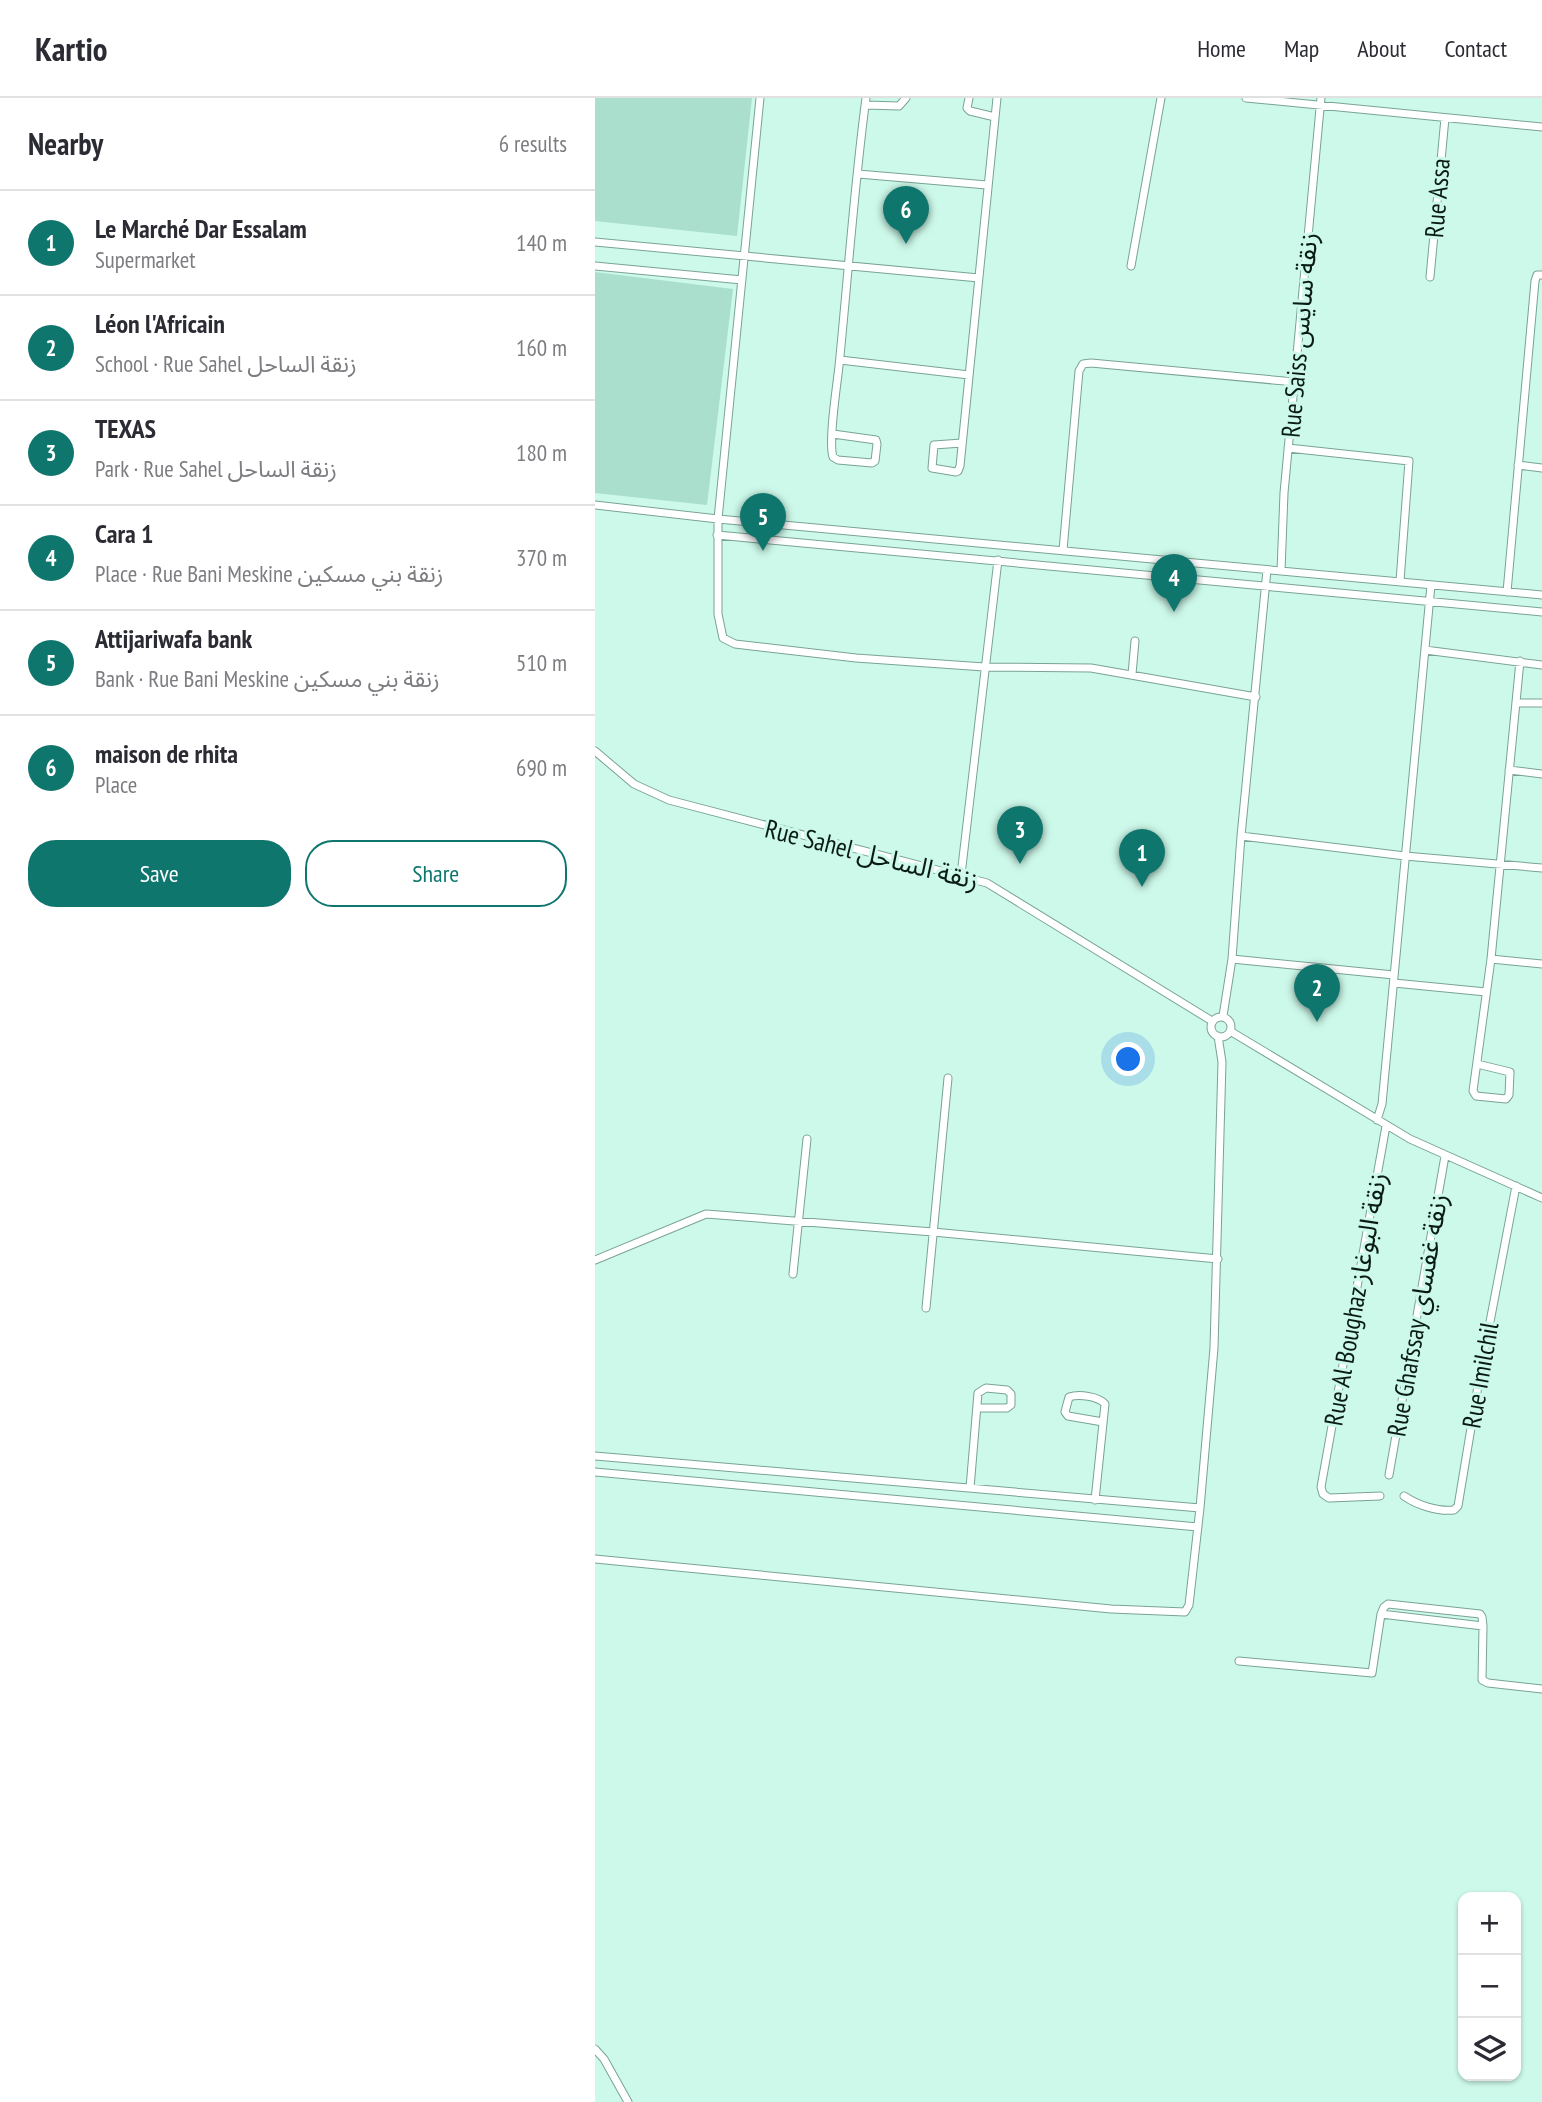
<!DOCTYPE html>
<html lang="en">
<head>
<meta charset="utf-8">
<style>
	body { margin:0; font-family:"PT Sans Narrow","Noto Sans Arabic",sans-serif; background:#f2f2f3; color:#2b2b33 }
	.controls { position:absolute; right:21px; bottom:21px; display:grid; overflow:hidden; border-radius:14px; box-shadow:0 2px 5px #0004 }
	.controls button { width:63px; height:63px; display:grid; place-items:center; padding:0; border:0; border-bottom:2px solid #e1e1e2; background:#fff; color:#2b2b33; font:35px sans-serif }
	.you { position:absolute; left:534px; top:962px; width:24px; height:24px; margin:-18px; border:5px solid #fff; border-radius:50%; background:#1a73e8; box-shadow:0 0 0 10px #1a73e833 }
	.badge { display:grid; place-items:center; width:46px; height:46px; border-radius:50%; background:#0f766e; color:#fff; font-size:23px; font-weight:700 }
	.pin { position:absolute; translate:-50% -58px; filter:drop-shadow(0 2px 4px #0008) }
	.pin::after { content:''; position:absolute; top:37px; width:24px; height:21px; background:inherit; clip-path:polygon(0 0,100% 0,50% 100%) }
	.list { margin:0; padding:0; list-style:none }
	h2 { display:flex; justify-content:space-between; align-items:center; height:91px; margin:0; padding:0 28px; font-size:30px }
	h2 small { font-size:23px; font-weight:400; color:#7c7c81 }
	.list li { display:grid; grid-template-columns:46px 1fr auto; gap:21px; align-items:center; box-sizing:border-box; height:105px; padding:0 28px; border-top:2px solid #e1e1e2 }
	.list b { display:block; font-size:26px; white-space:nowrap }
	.list p { margin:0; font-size:23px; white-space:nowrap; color:#7c7c81 }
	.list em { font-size:23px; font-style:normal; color:#7c7c81 }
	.actions { display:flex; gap:14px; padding:21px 28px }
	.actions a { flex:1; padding:16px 0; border:2px solid #0f766e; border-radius:28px; text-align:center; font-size:24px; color:#0f766e }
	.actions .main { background:#0f766e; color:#fff }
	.icon { flex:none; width:38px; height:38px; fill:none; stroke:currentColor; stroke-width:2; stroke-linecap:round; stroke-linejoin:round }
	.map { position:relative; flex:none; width:947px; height:2004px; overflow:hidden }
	header { display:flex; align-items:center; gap:42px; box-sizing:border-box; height:98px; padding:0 35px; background:#fff; border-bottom:2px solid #e1e1e2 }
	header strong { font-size:33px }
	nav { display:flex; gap:38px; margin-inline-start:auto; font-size:24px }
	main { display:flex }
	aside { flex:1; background:#fff }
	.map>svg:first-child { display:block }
</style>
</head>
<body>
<header>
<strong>Kartio</strong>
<nav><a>Home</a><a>Map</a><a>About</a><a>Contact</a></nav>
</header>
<main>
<aside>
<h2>Nearby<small>6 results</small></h2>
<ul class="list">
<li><span class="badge">1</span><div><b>Le Marché Dar Essalam</b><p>Supermarket</p></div><em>140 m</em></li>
<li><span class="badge">2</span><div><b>Léon l'Africain</b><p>School · Rue Sahel زنقة الساحل</p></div><em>160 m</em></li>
<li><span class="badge">3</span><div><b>TEXAS</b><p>Park · Rue Sahel زنقة الساحل</p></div><em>180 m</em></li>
<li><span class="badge">4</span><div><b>Cara 1</b><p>Place · Rue Bani Meskine زنقة بني مسكين</p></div><em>370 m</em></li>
<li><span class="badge">5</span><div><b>Attijariwafa bank</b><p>Bank · Rue Bani Meskine زنقة بني مسكين</p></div><em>510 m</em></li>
<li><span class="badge">6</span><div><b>maison de rhita</b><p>Place</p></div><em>690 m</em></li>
</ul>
<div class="actions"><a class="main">Save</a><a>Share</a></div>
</aside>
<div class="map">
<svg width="947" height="2004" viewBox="0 0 947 2004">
	<rect width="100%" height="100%" fill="#cdf9ea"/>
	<!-- green -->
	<path fill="#aadfce" d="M0,0h157l-15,138 -142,-15z
		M0,174l138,17 -26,216 -112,-12z"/>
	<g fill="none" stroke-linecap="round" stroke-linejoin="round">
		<defs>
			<path id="minor" d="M165,0l-42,421v95l5,24 12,6 121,14 128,9 107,1 165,29
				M374,0l-2,10 3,3 25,6
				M651,0l296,29
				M270,7l34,1 7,-8
				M263,76l129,11
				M0,144l384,36
				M0,168l147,14
				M536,168l30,-168
				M835,179l15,-159
				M245,262l129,15
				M238,336l43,6 1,4 -2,17 -3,2 -34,-3 -5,-3c-5,-16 4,-72 6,-91 9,-89 15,-179 27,-268
				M367,345l-28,2 -2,23 24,4 2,-1 2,-5c12,-123 25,-245 37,-368
				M693,350l121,13 -9,120
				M923,367l24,3
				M0,407l123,14 824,76
				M122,437l825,77
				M468,452l16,-179 4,-7 8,-1 204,19
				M686,473l3,-78 37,-395
				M912,494l28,-311 2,-6h5
				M830,552l117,15
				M537,576l3,-33
				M921,605h26
				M0,653l39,33 35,16 318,83 225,138
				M914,672l33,4
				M646,738l164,20 137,12
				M366,777l37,-315
				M637,861l162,16
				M896,861l51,5
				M799,885l92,9
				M628,918l9,-57 9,-123 26,-266
				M616 929a10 10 0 1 1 20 0a10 10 0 1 1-20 0Z
				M635,933l180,108 132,59
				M882,966l33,8 -1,23 -3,4 -30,-3 -3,-5 18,-132 29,-298
				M782,1022l5,-16 49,-519
				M0,1162l111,-46 227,18 285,27
				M198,1176l14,-135
				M331,1210l22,-230
				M0,1358l605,52
				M0,1374l603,55
				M794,1377l56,-319
				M375,1390l8,-95 8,-5 21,2 4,4v11l-4,3h-30
				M785,1398l-51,2 -6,-4 -2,-7 65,-361
				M809,1398c13,9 34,16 50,14l4,-4 22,-132 36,-188
				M500,1402l10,-96c-7,-8 -26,-10 -36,-7l-4,15 3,4 35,6
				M0,1461l516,50 74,3 4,-7 11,-97 14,-160 8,-286 -4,-26
				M786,1516l102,12
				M644,1563l133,12 9,-59 3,-7 4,-3 92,10 2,3 1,9 -1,54 6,3 54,6
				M0,1951l9,10 24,43"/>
		</defs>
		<!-- minor casing -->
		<use href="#minor" stroke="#79a395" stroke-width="9"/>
		<!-- minor -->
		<use href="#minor" stroke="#fff" stroke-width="7"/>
	</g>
	<g text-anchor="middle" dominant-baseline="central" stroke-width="6" stroke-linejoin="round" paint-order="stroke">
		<!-- street labels -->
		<g font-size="26" fill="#0a1b16" stroke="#cdf9ea">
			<text transform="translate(842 100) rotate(-85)">Rue Assa</text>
			<text transform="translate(704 237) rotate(-85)">Rue Saiss زنقة سايس</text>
			<text transform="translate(277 756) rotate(14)">Rue Sahel زنقة الساحل</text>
			<text transform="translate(760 1201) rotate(-80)">Rue Al Boughaz زنقة البوغاز</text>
			<text transform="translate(822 1217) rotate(-80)">Rue Ghafssay زنقة غفساي</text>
			<text transform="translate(885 1277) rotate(-80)">Rue Imilchil</text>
		</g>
	</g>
</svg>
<div class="controls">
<button>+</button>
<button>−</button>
<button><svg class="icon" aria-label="layers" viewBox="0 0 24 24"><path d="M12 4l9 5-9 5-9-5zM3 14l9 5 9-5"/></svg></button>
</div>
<div class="you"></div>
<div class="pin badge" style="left:547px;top:789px">1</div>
<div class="pin badge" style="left:722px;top:924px">2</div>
<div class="pin badge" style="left:425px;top:766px">3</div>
<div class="pin badge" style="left:579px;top:514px">4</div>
<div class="pin badge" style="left:168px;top:453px">5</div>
<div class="pin badge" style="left:311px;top:146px">6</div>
</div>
</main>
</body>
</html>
